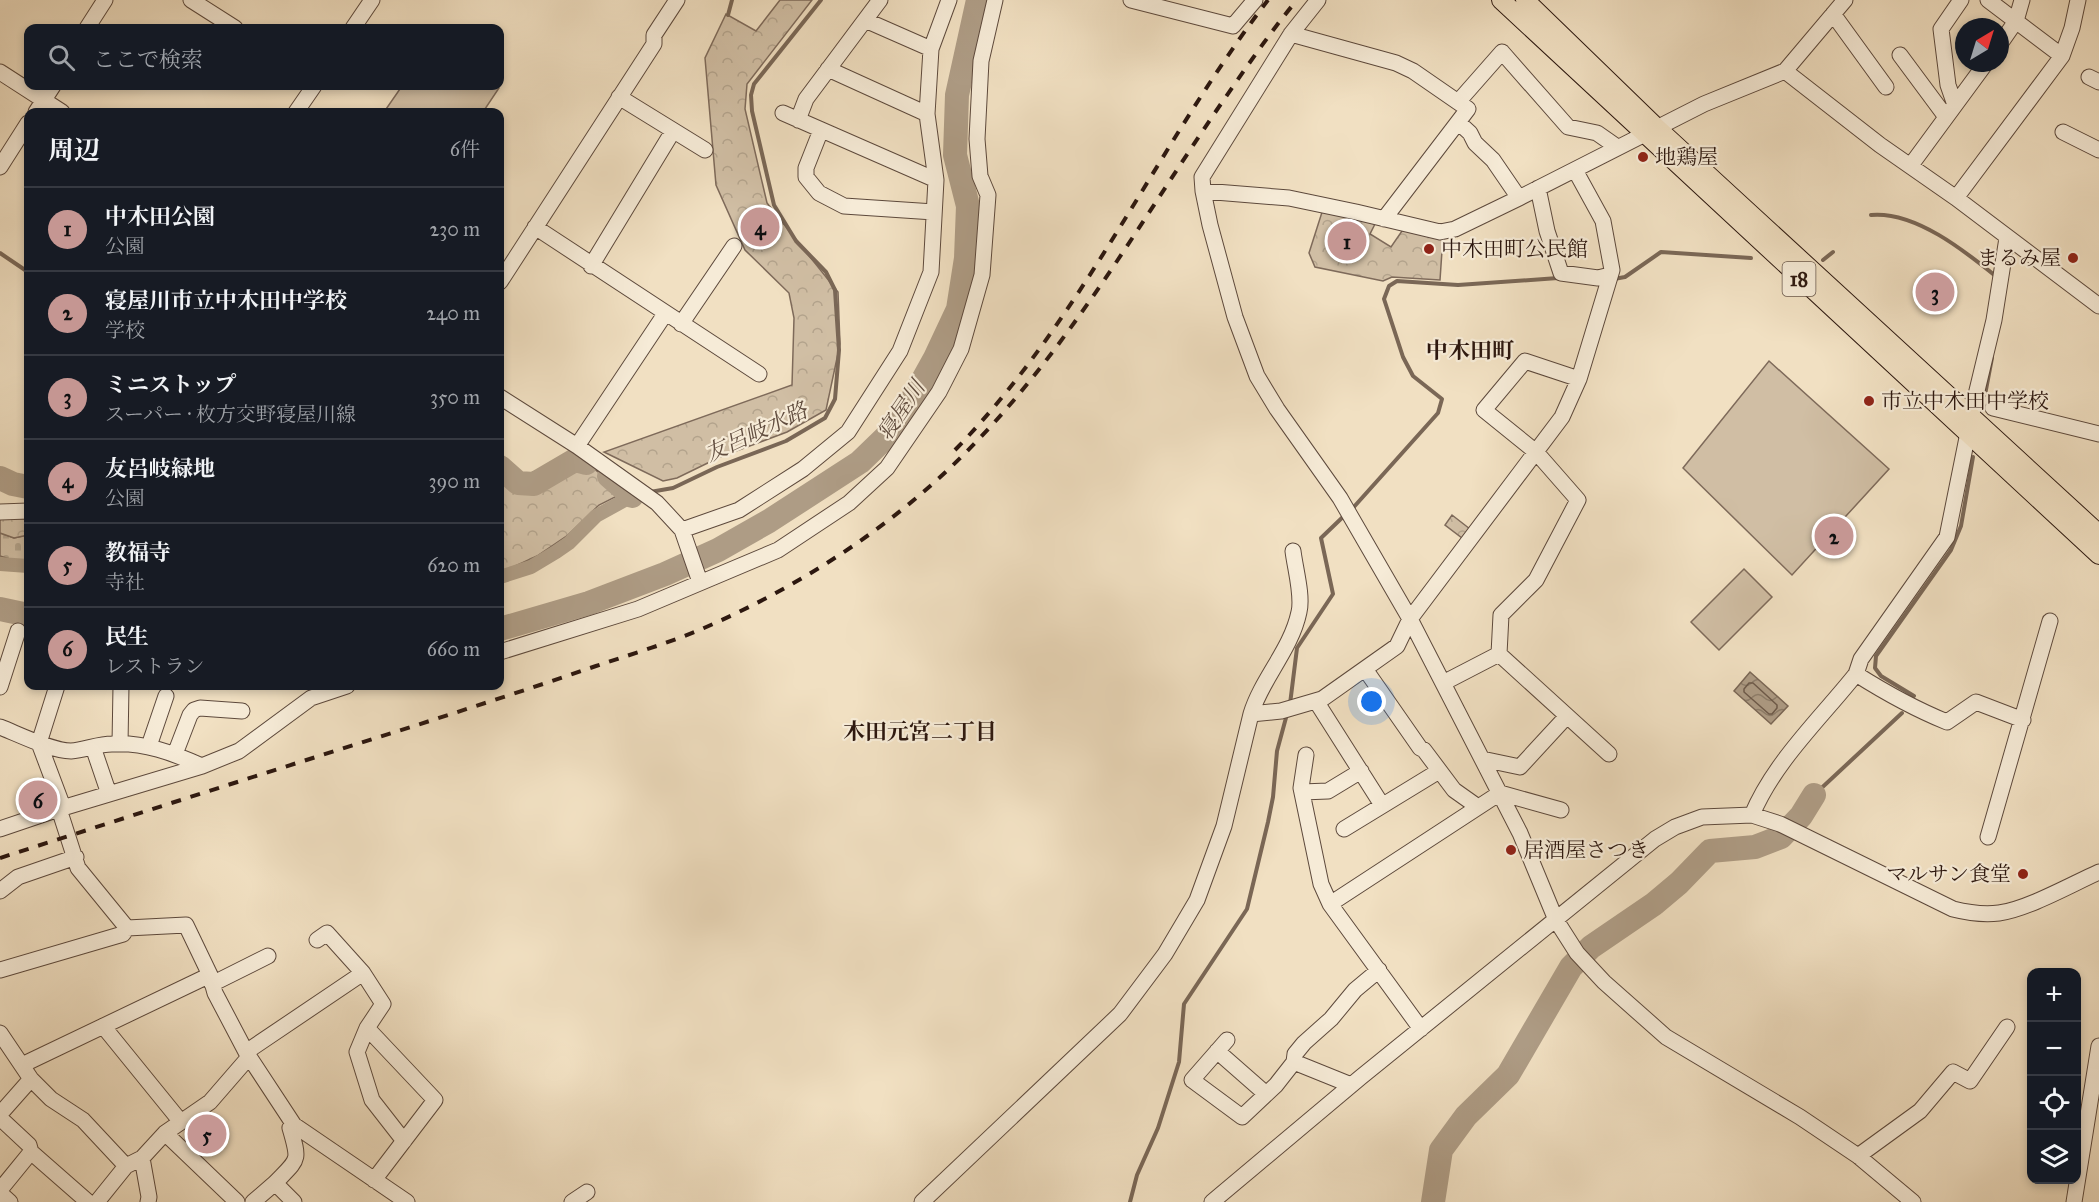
<!DOCTYPE html>
<html lang="ja">
<head>
<meta charset="utf-8">
<style>
	body { margin:0; font-family:"IM FELL Great Primer","Noto Serif JP",serif; background:#242831; color:#f1f3f6 }
	.controls { position:absolute; right:18px; bottom:18px; display:grid; overflow:hidden; border-radius:12px; box-shadow:0 3px 9px #0003 }
	.controls button { width:54px; height:54px; display:grid; place-items:center; padding:0; border:0; border-bottom:2px solid #363941; background:#171b24; color:#f1f3f6; font:30px sans-serif }
	.compass { position:absolute; left:1955px; top:18px; width:54px; height:54px; border-radius:50%; background:#171b24; box-shadow:0 3px 9px #0003; rotate:38deg }
	.you { position:absolute; left:1372px; top:702px; width:21px; height:21px; margin:-15px; border:4px solid #fff; border-radius:50%; background:#1a73e8; box-shadow:0 0 0 9px #1a73e833 }
	.badge { display:grid; place-items:center; width:39px; height:39px; border-radius:50%; background:#c59692; color:#111; font-size:20px; font-weight:700 }
	.pin { position:absolute; translate:-50% -50%; border:3px solid #fff; box-shadow:0 2px 6px #0006 }
	.list { margin:0; padding:0; list-style:none }
	h2 { display:flex; justify-content:space-between; align-items:center; height:78px; margin:0; padding:0 24px; font-size:26px }
	h2 small { font-size:20px; font-weight:400; color:#9ea1a6 }
	.list li { display:grid; grid-template-columns:39px 1fr auto; gap:18px; align-items:center; box-sizing:border-box; height:84px; padding:0 24px; border-top:2px solid #363941 }
	.list b { display:block; font-size:22px; white-space:nowrap }
	.list p { margin:0; font-size:20px; white-space:nowrap; color:#9ea1a6 }
	.list em { font-size:20px; font-style:normal; color:#9ea1a6 }
	.icon { flex:none; width:33px; height:33px; fill:none; stroke:currentColor; stroke-width:2; stroke-linecap:round; stroke-linejoin:round }
	.map { position:relative; flex:none; width:2099px; height:1202px; overflow:hidden }
	.search { position:absolute; background:#171b24; box-shadow:0 3px 9px #0003; left:24px; top:24px; width:480px; height:66px; display:flex; align-items:center; gap:15px; box-sizing:border-box; padding:0 21px; border-radius:12px; color:#9ea1a6; font-size:22px }
	.panel { position:absolute; background:#171b24; box-shadow:0 3px 9px #0003; left:24px; top:108px; width:480px; height:582px; border-radius:12px }
	.map>svg:first-child { display:block }
</style>
</head>
<body>
<div class="map">
<svg width="2099" height="1202" viewBox="0 0 2099 1202">
	<defs>
		<pattern id="cemetery-stones" width="16" height="16" patternUnits="userSpaceOnUse" patternTransform="scale(1.5)"><rect width="16" height="16" fill="#d0bea4"/><path d="M2 7V4a2 2 0 0 1 4 0v3zM10 15v-3a2 2 0 0 1 4 0v3z" fill="#b3a38c"/></pattern>
		<pattern id="park-crowns" width="20" height="18" patternUnits="userSpaceOnUse" patternTransform="scale(1.5)"><rect width="20" height="18" fill="#d0bea4"/><path d="M2 6a3 3 0 1 1 6 0M12 15a3 3 0 1 1 6 0" fill="none" stroke="#b3a38c"/></pattern>
		<pattern id="water-waves" width="16" height="10" patternUnits="userSpaceOnUse" patternTransform="scale(1.5)"><rect width="16" height="10" fill="#ae9c85"/><path d="M0 5q4-4 8 0t8 0" fill="none" stroke="#8e7e6b"/></pattern>
	</defs>
	<rect width="100%" height="100%" fill="#f1e0c2"/>
	<filter id="stains"><feTurbulence type="fractalNoise" baseFrequency=".00333" numOctaves="4"/><feColorMatrix values="0 0 0 0 .2 0 0 0 0 .09 0 0 0 0 .02 0 0 0 .5 -.17"/></filter>
	<radialGradient id="worn" r=".72"><stop offset=".6" stop-color="#630" stop-opacity="0"/><stop offset="1" stop-color="#630" stop-opacity=".3"/></radialGradient>
	<!-- cemetery -->
	<path fill="url(#cemetery-stones)" stroke="#7e6a5a" stroke-width="1.5" d="M0,533l14,5 14,-3v26h-12l-16,-5z"/>
	<!-- park -->
	<path fill="url(#park-crowns)" stroke="#7e6a5a" stroke-width="1.5" d="M780,0h32l-65,84 -2,25 22,94 71,89 2,52 -14,66 -39,22 -67,25 -43,21 -14,3 -59,-29 188,-67 2,-67 -5,-25 -44,-43 -29,-65 -11,-127 21,-44 30,17z
		M1323,209l54,11 -7,14 21,13 13,-19 39,8 -3,44 -48,-3 -9,4 -68,-14 -6,-14z
		M575,461l11,2 39,29 -26,13 -31,30 -31,21 -37,17v-105l18,16 15,2z
		M1452,515l18,14 -8,9 -17,-13z
		M0,518l28,1v16l-14,3 -14,-5z"/>
	<!-- pitch -->
	<path fill="#d0bea4" stroke="#7e6a5a" stroke-width="1.5" d="M402,86h94l3,2 -16,24h-99z
		M1769,361l120,108 -97,106 -109,-107z
		M1744,569l28,28 -53,53 -28,-28z"/>
	<!-- water -->
	<path fill="url(#water-waves)" stroke="#7a6756" stroke-width="1.5" d="M1750,672l38,34 -17,18 -37,-33z"/>
	<g fill="none" stroke-linecap="round" stroke-linejoin="round">
		<!-- shore -->
		<path stroke="#6d5a4a" stroke-width="1.5" d="M1749,683h4l24,22v3l-5,6h-3l-25,-22v-3z"/>
		<!-- stream -->
		<path stroke="#7a6756" stroke-width="4" d="M728,15l4,-15
			M1871,215c44,-4 94,36 127,63
			M0,253l28,19
			M1823,260l10,-8
			M1614,279l11,-2 36,-25 90,6
			M1985,395l7,-37
			M650,492l23,-4 44,-21 69,-26 39,-23 10,-19 4,-49 -4,-60 -9,-18 -30,-31 -22,-36 -22,-94 -1,-16 3,-11 67,-84
			M1352,509l86,-96 4,-14 -29,-23 -10,-19 -19,-58 5,-13 8,-5 61,4 100,-7
			M1914,696l-33,-20 -6,-8 1,-12 75,-106 10,-24 12,-69
			M1290,704l7,-56 36,-54 -12,-56 25,-24
			M1814,795l88,-82
			M1130,1202l7,-27 21,-47 21,-66 5,-58 63,-95 21,-87 5,-25 4,-46 10,-37"/>
		<!-- canal -->
		<path stroke="#ae9c85" stroke-width="14" d="M0,564l28,2
			M500,577l31,-10 25,-15 13,-9 27,-27 36,-20"/>
		<!-- river -->
		<path stroke="#ae9c85" stroke-width="24" d="M500,467l18,16 16,1 41,-24 11,3
			M609,476l23,20
			M0,478l13,6 15,3
			M0,609l28,6
			M500,629l89,-26 76,-29 53,-24 51,-29 91,-59 29,-28 21,-31 25,-45 23,-49 8,-51 2,-52 -13,-51 2,-60 21,-95
			M1433,1202l8,-52 25,-34 42,-41 63,-108 20,-20 63,-43 25,-21 31,-32 45,-4 26,-10 20,-21 13,-21"/>
		<defs>
			<path id="minor" d="M191,0l44,28
				M1131,0l102,26 22,-26
				M1318,0l-27,34 -89,143 1,14 7,34 25,92 22,59 20,33 63,89 70,121 110,214 36,87 21,33 27,29 62,55 134,80 58,39 55,46
				M1988,0l74,56
				M1833,14l53,73
				M865,20l66,29
				M87,28l18,-28
				M353,28l19,-28
				M1291,34l105,29 17,8 55,38 -84,110
				M2000,44l16,-23 6,-21
				M1900,55l46,62
				M828,69l99,45
				M1785,71l60,-71
				M0,72l62,40
				M2089,77l10,5
				M619,97l86,53
				M1458,102l44,-50 66,75 29,6 20,14
				M1955,105l-7,-20 -7,-56 20,-29
				M36,112l17,-26
				M296,112l18,-26
				M783,113l153,67
				M798,120l8,-21 74,-99
				M1458,122l12,11 5,10 18,17 26,38
				M821,130l-15,38v9l13,16 25,13 90,6
				M2063,132l36,18
				M1911,165l75,-102
				M0,167l28,-44
				M1538,188l9,43 14,42 37,5 12,-3
				M1203,191l86,7 67,14 84,20 15,-3 64,-31 185,-94 81,-33 95,74 76,53 143,108
				M1956,198l106,-142 10,-28 6,-28
				M535,227l224,147
				M591,266l82,-135
				M500,282l154,-238v-9l23,-35
				M681,324l53,-78
				M500,397l77,49 80,57 25,27 18,52
				M1993,408l106,26
				M577,446l88,-132
				M0,512l28,-1
				M682,530l57,-20 64,-41 45,-37 52,-81 31,-79 5,-92 -9,-66 4,-65 18,-49
				M500,652l138,-43 140,-59 71,-47 38,-35 52,-76 22,-43 21,-74 6,-80 -8,-19 -3,-37 4,-78 14,-61
				M1499,654l2,-39 35,-35 42,-80 -42,-48 -52,-42 41,-49 54,18
				M1365,669l55,79 4,2 30,40 24,17
				M1856,674c30,19 59,35 91,48l29,-20 47,18
				M1443,683l56,-29 110,100
				M57,686l-18,57 24,64
				M0,687l18,-56
				M1316,701l66,104
				M1251,714c11,-36 40,-64 48,-102 4,-16 -4,-44 -6,-61
				M0,727c18,7 52,24 71,24 14,-1 27,-7 41,-7 32,-2 61,9 90,22
				M120,744l1,-58
				M149,746l17,-50
				M93,747l16,47
				M175,754l15,-39 4,-5 6,-2 42,3
				M1306,755l-5,33 20,96 9,20 91,125
				M1482,759l38,8 47,-51
				M1302,792l26,-1 33,-20
				M59,809l19,59 49,60 59,-3 24,50 5,18 31,59 48,73 113,77
				M1752,815c22,-53 69,-97 104,-141l5,-15 86,-122 27,-134 20,-83 13,-82
				M0,829l59,-20 143,-43 37,-15 72,-53 36,-12
				M1344,829l95,-58
				M1988,837l62,-216
				M0,891l18,-14 58,-20
				M1330,904l170,-111 61,17
				M317,940l10,-7 36,40 20,31 -16,24 -10,24 15,48 32,41
				M0,970l123,-36 4,-6
				M212,984l56,-28
				M103,1026l78,96
				M367,1028l68,72 -61,80
				M0,1033l31,46 20,20 32,21 43,46
				M1227,1040l-35,40 50,37 34,-32 18,-23 1,-8 9,-11 27,-24 24,-29 24,-20
				M1217,1051l49,43
				M246,1052l117,-79
				M1294,1062l57,23
				M22,1065l188,-90
				M0,1114l31,-35
				M0,1118l29,27 2,7 57,50
				M165,1133l72,69
				M1858,1156l62,-45 33,-39 17,9 37,-54
				M142,1158l7,39 -1,5
				M275,1183c24,-25 25,-21 15,-55l4,-3
				M0,1190l31,-38
				M0,1193l10,9
				M97,1202l29,-36 16,-8 23,-25 45,-31 39,-45
				M253,1202l22,-19 19,19
				M572,1202l15,-10
				M922,1202l198,-188 45,-60 32,-54 27,-74 27,-112 30,-3 41,-12 75,-53 13,-27 152,-202 17,-38 33,-109 -9,-49 -28,-51
				M1212,1202l149,-125 294,-238 20,-12 27,-10 50,-2 28,9 173,85c16,4 30,6 46,4 29,-4 73,-29 100,-41
				M2074,1202l25,-156"/>
			<path id="major" d="M1501,0l598,555
				M1525,0l132,128 442,406"/>
		</defs>
		<!-- minor casing -->
		<use href="#minor" stroke="#5d493c" stroke-width="17"/>
		<!-- major casing -->
		<use href="#major" stroke="#2c170f" stroke-width="20"/>
		<!-- minor -->
		<use href="#minor" stroke="#f6ebd7" stroke-width="15"/>
		<!-- major -->
		<use href="#major" stroke="#f1e0c2" stroke-width="18"/>
		<!-- rail -->
		<path stroke="#2c170f" stroke-width="4" stroke-dasharray="10 10" stroke-linecap="butt" d="M955,450c129,-132 202,-305 313,-450
			M0,858c137,-44 274,-88 411,-131 62,-20 124,-40 185,-61 36,-12 73,-23 108,-38 101,-44 197,-107 273,-187 98,-102 168,-227 248,-343 23,-33 46,-67 72,-98"/>
	</g>
	<!-- markers -->
	<g fill="#8f2418" stroke="#f6ebd7" stroke-width="2">
		<circle cx="1643" cy="157" r="6"/>
		<circle cx="1429" cy="249" r="6"/>
		<circle cx="2073" cy="258" r="6"/>
		<circle cx="1869" cy="401" r="6"/>
		<circle cx="1511" cy="850" r="6"/>
		<circle cx="2023" cy="874" r="6"/>
	</g>
	<g text-anchor="middle" dominant-baseline="central" stroke-width="4.5" stroke-linejoin="round" paint-order="stroke">
		<!-- shield labels -->
		<rect fill="#f6ebd7" stroke="#69574b" stroke-width="1.5" x="1782.5" y="262" width="33" height="34" rx="4.5"/>
		<g font-size="20" font-weight="bold" fill="#2c170f">
			<text x="1799" y="279">18</text>
		</g>
		<!-- poi labels -->
		<g font-size="21" fill="#2c170f" stroke="#f6ebd7" text-anchor="start">
			<text x="1655" y="157">地鶏屋</text>
			<text x="1441" y="249">中木田町公民館</text>
			<text x="2061" y="258" text-anchor="end">まるみ屋</text>
			<text x="1881" y="401">市立中木田中学校</text>
			<text x="1523" y="850">居酒屋さつき</text>
			<text x="2011" y="874" text-anchor="end">マルサン食堂</text>
		</g>
		<!-- neighbourhood labels -->
		<g font-size="22" font-weight="bold" fill="#2c170f" stroke="#f6ebd7">
			<text x="1470" y="350">中木田町</text>
			<text x="920" y="731">木田元宮二丁目</text>
		</g>
		<!-- water labels -->
		<g font-size="22" font-style="italic" fill="#604c3e" stroke="#f6ebd7">
			<text transform="translate(901 410) rotate(-56)">寝屋川</text>
			<text transform="translate(756 432) rotate(-25)">友呂岐水路</text>
		</g>
	</g>
	<rect width="100%" height="100%" filter="url(#stains)"/>
	<rect width="100%" height="100%" fill="url(#worn)"/>
</svg>
<div class="controls">
<button>+</button>
<button>−</button>
<button><svg class="icon" aria-label="locate" viewBox="0 0 24 24"><circle cx="12" cy="12" r="6"/><path d="M12 2v4M12 18v4M2 12h4M18 12h4"/></svg></button>
<button><svg class="icon" aria-label="layers" viewBox="0 0 24 24"><path d="M12 4l9 5-9 5-9-5zM3 14l9 5 9-5"/></svg></button>
</div>
<svg class="compass" viewBox="-18 -18 36 36"><path d="M0-13l5 13h-10z" fill="#e53935"/><path d="M0 13l5-13h-10z" fill="#9ea1a6"/></svg>
<div class="you"></div>
<div class="pin badge" style="left:1347px;top:241px">1</div>
<div class="pin badge" style="left:1834px;top:536px">2</div>
<div class="pin badge" style="left:1935px;top:292px">3</div>
<div class="pin badge" style="left:760px;top:227px">4</div>
<div class="pin badge" style="left:207px;top:1134px">5</div>
<div class="pin badge" style="left:38px;top:800px">6</div>
<div class="search"><svg class="icon" aria-label="search" viewBox="0 0 24 24"><circle cx="10" cy="10" r="6"/><path d="M15 15l6 6"/></svg>ここで検索</div>
<section class="panel">
<h2>周辺<small>6件</small></h2>
<ul class="list">
<li><span class="badge">1</span><div><b>中木田公園</b><p>公園</p></div><em>230 m</em></li>
<li><span class="badge">2</span><div><b>寝屋川市立中木田中学校</b><p>学校</p></div><em>240 m</em></li>
<li><span class="badge">3</span><div><b>ミニストップ</b><p>スーパー · 枚方交野寝屋川線</p></div><em>350 m</em></li>
<li><span class="badge">4</span><div><b>友呂岐緑地</b><p>公園</p></div><em>390 m</em></li>
<li><span class="badge">5</span><div><b>教福寺</b><p>寺社</p></div><em>620 m</em></li>
<li><span class="badge">6</span><div><b>民生</b><p>レストラン</p></div><em>660 m</em></li>
</ul>
</section>
</div>
</body>
</html>
